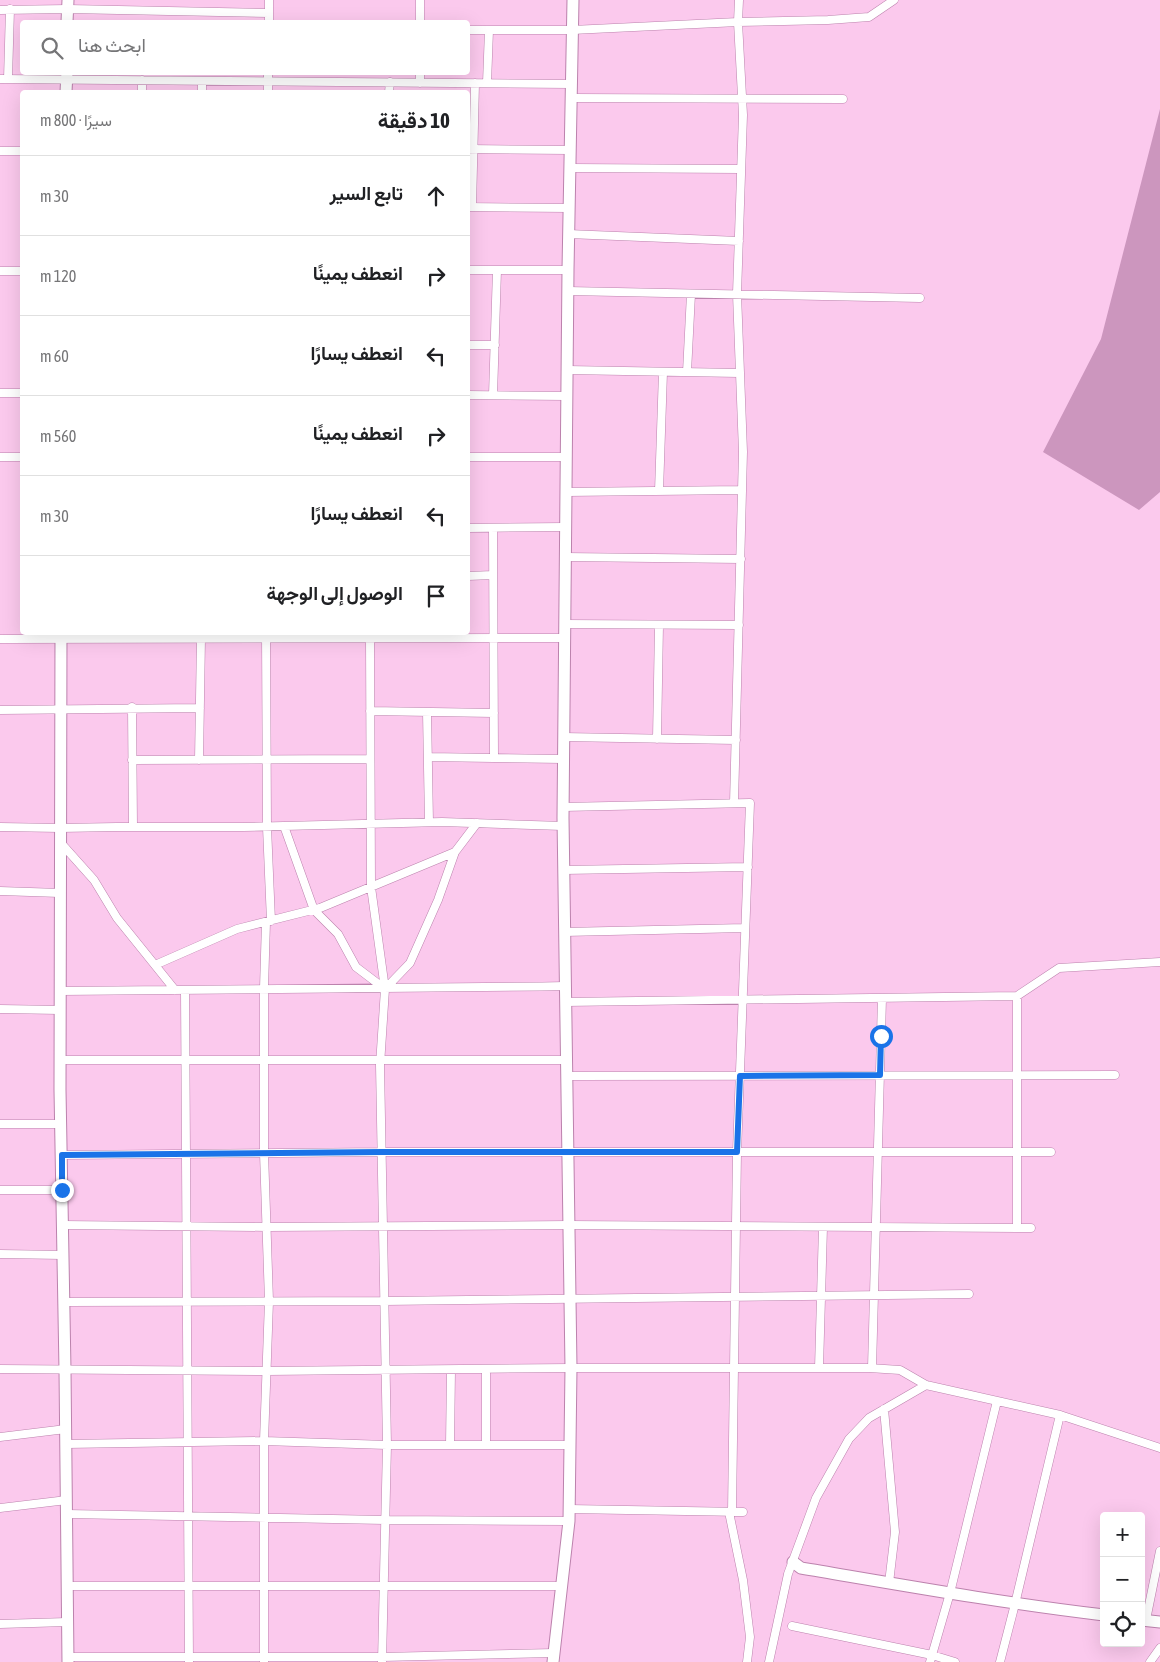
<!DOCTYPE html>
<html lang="ar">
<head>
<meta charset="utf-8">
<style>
	body { margin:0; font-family:"Asap Condensed",Vazirmatn,sans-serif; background:#f6f6f6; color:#202124; direction:rtl }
	.controls { position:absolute; right:15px; bottom:15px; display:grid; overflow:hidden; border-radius:5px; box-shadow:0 5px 20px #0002 }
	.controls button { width:45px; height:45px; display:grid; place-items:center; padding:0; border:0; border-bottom:1px solid #e0e0e0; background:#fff; color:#202124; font:25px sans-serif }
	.stop { position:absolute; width:15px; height:15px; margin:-11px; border:4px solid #1a73e8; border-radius:50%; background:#fff }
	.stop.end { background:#1a73e8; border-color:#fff; box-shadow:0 1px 5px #0008 }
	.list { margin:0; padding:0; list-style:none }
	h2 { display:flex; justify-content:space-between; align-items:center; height:65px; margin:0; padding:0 20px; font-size:21px }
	h2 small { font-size:16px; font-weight:400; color:#757577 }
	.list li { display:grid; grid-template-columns:32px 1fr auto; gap:15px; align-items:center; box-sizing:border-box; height:80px; padding:0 20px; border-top:1px solid #e0e0e0 }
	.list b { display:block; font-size:19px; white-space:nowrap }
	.list em { font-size:16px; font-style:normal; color:#757577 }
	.icon { flex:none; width:28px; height:28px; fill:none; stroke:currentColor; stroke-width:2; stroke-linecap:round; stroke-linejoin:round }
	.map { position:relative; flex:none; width:1160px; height:1662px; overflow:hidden; direction:ltr }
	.search { position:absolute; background:#fff; box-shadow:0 5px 20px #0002; left:20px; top:20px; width:450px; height:55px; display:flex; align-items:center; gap:12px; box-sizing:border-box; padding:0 18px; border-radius:5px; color:#757577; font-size:19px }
	.panel { position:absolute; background:#fff; box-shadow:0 5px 20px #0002; left:20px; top:90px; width:450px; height:545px; border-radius:5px; direction:rtl }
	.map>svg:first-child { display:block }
</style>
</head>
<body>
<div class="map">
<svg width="1160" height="1662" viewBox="0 0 1160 1662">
	<rect width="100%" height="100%" fill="#fbc9ed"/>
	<!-- green -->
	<path fill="#cc96be" d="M1160,109v383l-21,18 -96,-58 58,-113z"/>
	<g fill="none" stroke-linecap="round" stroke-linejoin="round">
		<defs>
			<path id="street" d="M0,10l68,-1 201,4
				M269,22v-22
				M420,22v-22
				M468,30h104l166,-8 90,-2 41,-3 25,-17
				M0,79l571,5
				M8,79l2,-70
				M420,83v-11
				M487,83l2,-53
				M142,92v-12
				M202,92v-11
				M268,92v-20
				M389,92l1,-10
				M571,98l272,1
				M468,149l102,1
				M0,151h22
				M570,168l171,1
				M468,207l101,1
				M472,207l3,-124
				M568,234l171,7
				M468,270h100
				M0,271h22
				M568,291l352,7
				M468,345h27
				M567,370l172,3
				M687,372l4,-78
				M0,393h22
				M468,395l99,1
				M493,395l4,-125
				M0,457h22
				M468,457h98
				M659,491l4,-119
				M566,492l176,-2
				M468,528l97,-1
				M493,528l1,230
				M565,557l176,2
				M468,576l25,-1
				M564,624l175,1
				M266,632l1,195 4,94
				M370,638l1,249 14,102 -5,76 7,380 -5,217
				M0,639l564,-1
				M132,707l1,120
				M0,710l200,-2
				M370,711l124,2
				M427,712l2,110
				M563,737l173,3
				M657,739l2,-114
				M428,757l135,2
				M132,760l238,-1
				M199,760l2,-122
				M734,803l9,-351 -6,-158 6,-179 -5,-93 1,-22
				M563,807l187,-4 -13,349 -5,360
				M284,826l30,84 24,24 18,33 29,22 25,-26 28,-63 17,-48
				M0,827l60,1 57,-1h126l199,-5 121,4
				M60,842l34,38 23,38 58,72
				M563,870l185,-3
				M0,891l60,2
				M564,932l181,-4
				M155,965l82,-36 83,-21 135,-56 22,-29
				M185,990l4,672
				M60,991c169,-2 337,-2 505,-5
				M565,1002l452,-6 42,-28 101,-6
				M0,1009l60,1
				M60,1060h506
				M567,1076l548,-1
				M0,1124h61
				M61,1155l321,-3h669
				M0,1190h62
				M63,1225l204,2 302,-2 462,3
				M1017,1228v-232
				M0,1254l63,1
				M64,1302l320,-1 585,-7
				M819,1368l4,-141
				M872,1368l10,-370
				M0,1369l267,2 304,-3h298l31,2 26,15 134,30 100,33
				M884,1409l11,123 -6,51
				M0,1437l66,-8
				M66,1444l198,-3 123,4h183
				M450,1445l1,-75
				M486,1445v-76
				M0,1508l67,-8
				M569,1509l174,3
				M729,1512l14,68 7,57 -3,25
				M67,1514l318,6 184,1
				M67,1586h495
				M1146,1620l14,-69
				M0,1624l67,-2
				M792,1626l140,29 23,7
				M67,1657h315l172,-4
				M264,1662v-221l5,-140 -5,-148v-165l2,-66
				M769,1662l19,-88 28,-76 33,-59 20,-21 57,-33
				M930,1662l20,-69 47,-192
				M1000,1662l15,-58 45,-189
				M1150,1662l10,-14"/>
			<path id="secondary" d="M67,22l1,-22
				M66,92l1,-20
				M61,632l-1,458 5,280 3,292
				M793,1562l8,6c101,17 201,35 303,47
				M1141,1620l19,2
				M553,1662l16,-141 2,-153 -8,-550 5,-548 5,-270"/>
		</defs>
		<!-- street casing -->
		<use href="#street" stroke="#bc82ad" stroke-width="9"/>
		<!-- secondary casing -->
		<use href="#secondary" stroke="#bc82ad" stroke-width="13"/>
		<!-- street -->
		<use href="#street" stroke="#fff" stroke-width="8"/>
		<!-- secondary -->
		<use href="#secondary" stroke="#fff" stroke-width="11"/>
	</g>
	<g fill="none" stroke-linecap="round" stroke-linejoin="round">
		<!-- route -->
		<path stroke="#1a73e8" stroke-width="6" d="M62,1190v-35l320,-3h355l3,-76 140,-1 1,-39"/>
	</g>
</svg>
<div class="controls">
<button>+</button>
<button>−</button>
<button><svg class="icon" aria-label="locate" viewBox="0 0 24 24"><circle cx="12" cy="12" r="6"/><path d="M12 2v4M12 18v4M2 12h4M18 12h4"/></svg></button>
</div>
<div class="stop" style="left:881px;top:1036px"></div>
<div class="stop end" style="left:62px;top:1190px"></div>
<div class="search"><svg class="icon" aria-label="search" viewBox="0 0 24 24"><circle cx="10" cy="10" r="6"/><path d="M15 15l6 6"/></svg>ابحث هنا</div>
<section class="panel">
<h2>10 دقيقة<small>سيرًا · 800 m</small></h2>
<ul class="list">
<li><svg class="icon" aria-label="ahead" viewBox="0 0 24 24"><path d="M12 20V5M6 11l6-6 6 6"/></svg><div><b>تابع السير</b></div><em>30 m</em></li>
<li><svg class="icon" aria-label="right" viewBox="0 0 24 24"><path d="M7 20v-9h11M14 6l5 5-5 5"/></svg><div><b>انعطف يمينًا</b></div><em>120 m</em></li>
<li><svg class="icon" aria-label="left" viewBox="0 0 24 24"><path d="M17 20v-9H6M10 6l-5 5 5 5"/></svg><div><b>انعطف يسارًا</b></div><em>60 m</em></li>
<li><svg class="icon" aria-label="right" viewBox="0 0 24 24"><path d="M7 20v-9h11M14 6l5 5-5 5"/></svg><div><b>انعطف يمينًا</b></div><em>560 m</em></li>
<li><svg class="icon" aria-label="left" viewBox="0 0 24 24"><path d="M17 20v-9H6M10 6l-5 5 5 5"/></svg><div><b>انعطف يسارًا</b></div><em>30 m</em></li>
<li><svg class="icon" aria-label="arrive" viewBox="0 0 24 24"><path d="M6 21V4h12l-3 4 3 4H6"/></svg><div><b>الوصول إلى الوجهة</b></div></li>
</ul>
</section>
</div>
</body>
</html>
